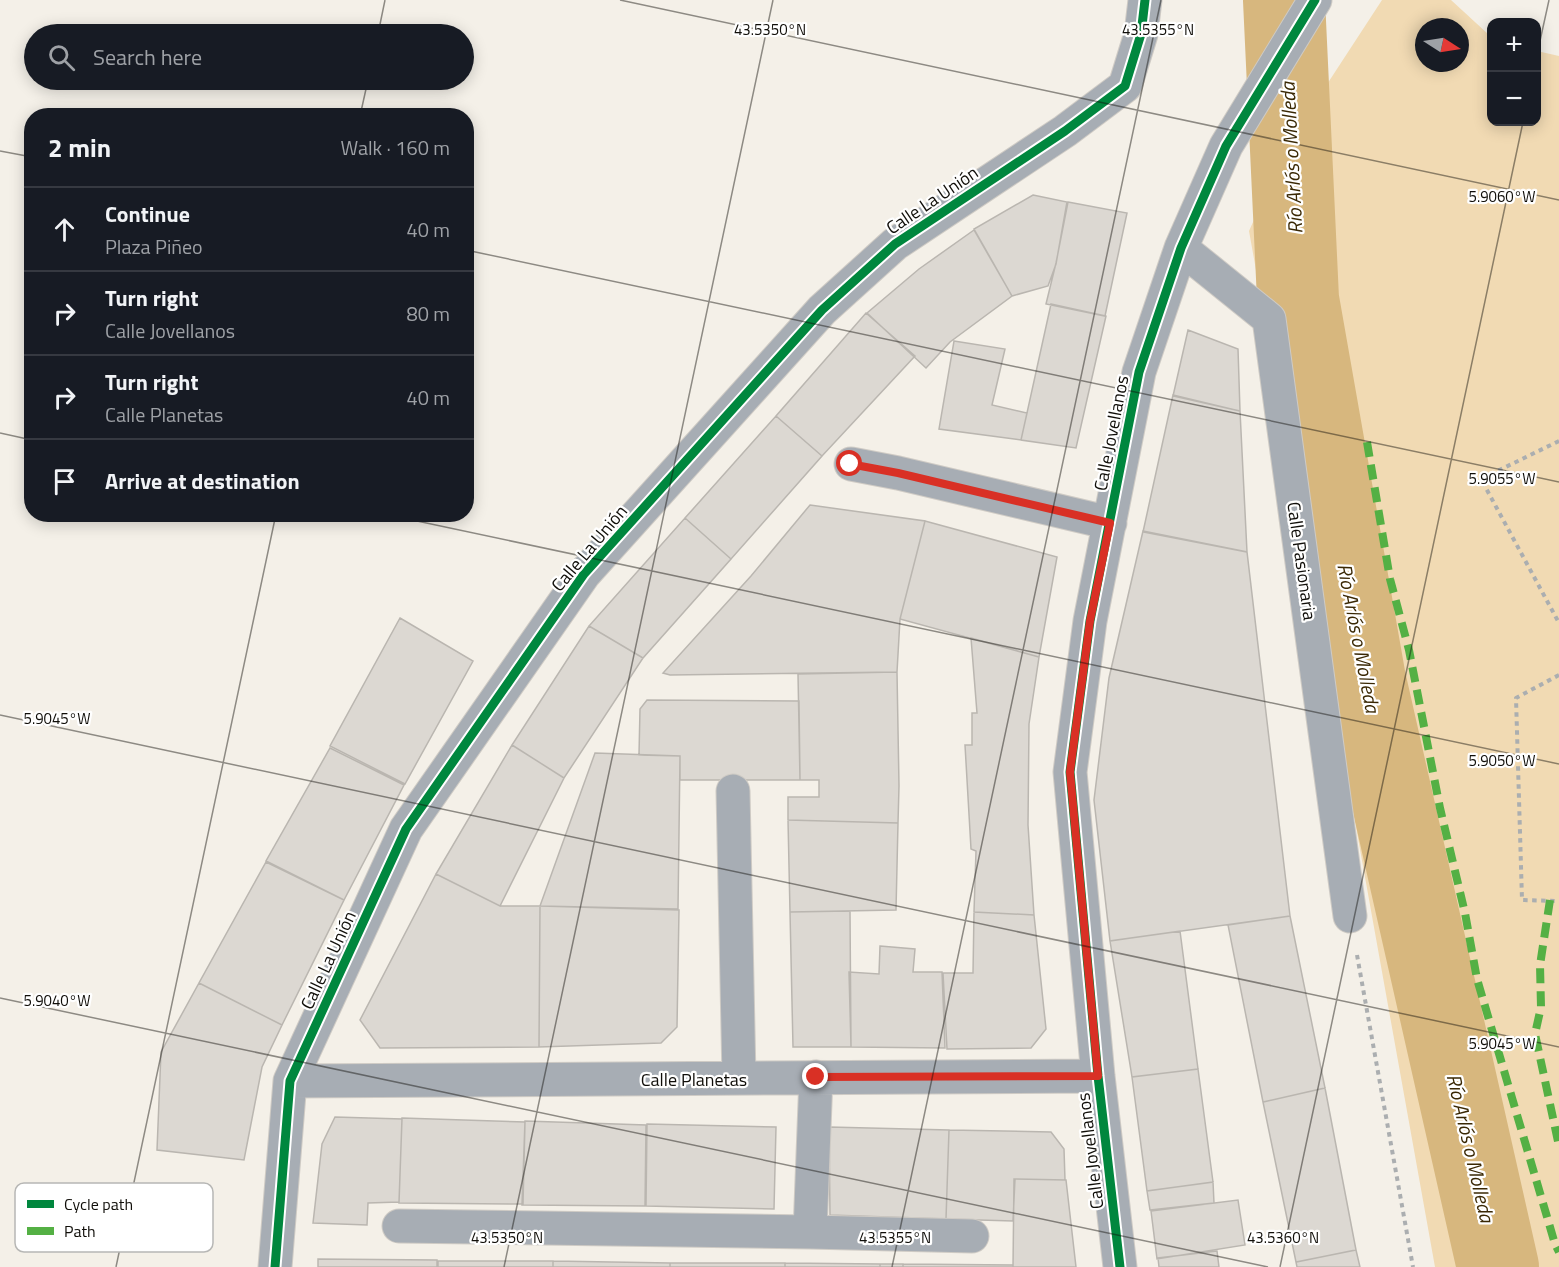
<!DOCTYPE html>
<html lang="en">
<head>
<meta charset="utf-8">
<style>
	body { margin:0; font-family:"Titillium Web",sans-serif; background:#242831; color:#f1f3f6 }
	.controls { position:absolute; right:18px; top:18px; display:grid; overflow:hidden; border-radius:12px; box-shadow:0 3px 15px #0003 }
	.controls button { width:54px; height:54px; display:grid; place-items:center; padding:0; border:0; border-bottom:2px solid #363941; background:#171b24; color:#f1f3f6; font:30px sans-serif }
	.compass { position:absolute; left:1415px; top:18px; width:54px; height:54px; border-radius:50%; background:#171b24; box-shadow:0 3px 15px #0003; rotate:102deg }
	.stop { position:absolute; width:18px; height:18px; margin:-14px; border:4px solid #d93025; border-radius:50%; background:#fff }
	.stop.end { background:#d93025; border-color:#fff; box-shadow:0 2px 6px #0008 }
	.list { margin:0; padding:0; list-style:none }
	h2 { display:flex; justify-content:space-between; align-items:center; height:78px; margin:0; padding:0 24px; font-size:26px }
	h2 small { font-size:20px; font-weight:400; color:#9ea1a6 }
	.list li { display:grid; grid-template-columns:39px 1fr auto; gap:18px; align-items:center; box-sizing:border-box; height:84px; padding:0 24px; border-top:2px solid #363941 }
	.list b { display:block; font-size:22px; white-space:nowrap }
	.list p { margin:0; font-size:20px; white-space:nowrap; color:#9ea1a6 }
	.list em { font-size:20px; font-style:normal; color:#9ea1a6 }
	.icon { flex:none; width:33px; height:33px; fill:none; stroke:currentColor; stroke-width:2; stroke-linecap:round; stroke-linejoin:round }
	.map { position:relative; flex:none; width:1559px; height:1267px; overflow:hidden }
	.search { position:absolute; background:#171b24; box-shadow:0 3px 15px #0003; left:24px; top:24px; width:450px; height:66px; display:flex; align-items:center; gap:15px; box-sizing:border-box; padding:0 21px; border-radius:33px; color:#9ea1a6; font-size:22px }
	.panel { position:absolute; background:#171b24; box-shadow:0 3px 15px #0003; left:24px; top:108px; width:450px; height:414px; border-radius:24px }
	.map>svg:first-child { display:block }
</style>
</head>
<body>
<div class="map">
<svg width="1559" height="1267" viewBox="0 0 1559 1267">
	<rect width="100%" height="100%" fill="#f4f0e8"/>
	<!-- green -->
	<path fill="#f1dab3" fill-rule="evenodd" d="M1382,0h69l37,34 3,1 1,87h44l1,-71 22,5v1211h-124l-186,-1036 39,-87zM1424,27h36v36h-36z"/>
	<g fill="none" stroke-linecap="round" stroke-linejoin="round">
		<!-- river -->
		<path stroke="#d7b77e" stroke-width="82" d="M1284,0l14,299 67,381 133,587"/>
	</g>
	<!-- building -->
	<path fill="#dcd8d2" stroke="#bab6b0" stroke-width="1.5" d="M1033,195l34,7 -11,62 -8,22 -36,10 -38,-67z
		M1068,202l59,11 -22,103 -59,-12 10,-41z
		M974,230l38,66 -62,46 -24,26 -59,-55 52,-44z
		M1051,304l55,12 -30,132 -55,-8z
		M866,313l49,43 -93,100 -46,-40z
		M1188,330l50,19 2,62 -67,-15z
		M954,341l51,8 -13,56 35,8 -6,27 -82,-11z
		M1173,395l67,16 7,141 -104,-20z
		M776,416l46,40 -91,103 -46,-41z
		M810,505l115,16 -25,98 -3,53 -227,3 -7,-2 88,-97z
		M685,518l46,41 -88,99 -54,-32z
		M925,521l132,36 -18,100 -139,-38z
		M1143,531l104,21 43,364 -180,25 -16,-141 15,-122z
		M400,618l73,43 -68,123 -75,-38z
		M589,626l54,32 -79,120 -52,-33z
		M971,638l68,19 -10,67 -1,101 6,90 -60,-3 2,-61 -5,-2 -6,-104h7v-32h5z
		M897,672l2,114 -1,37 -110,-3v-23h31v-17h-19l-2,-106z
		M647,700l152,1 1,79h-120v-24l-41,-1 1,-46z
		M512,745l52,33 -64,128 -64,-32z
		M330,748l74,37 -60,115 -78,-39z
		M595,753l85,3 -2,153 -138,-3z
		M788,820l110,3 -2,87 -106,2z
		M266,862l78,38 -62,125 -83,-42z
		M436,874l64,32h40l-1,141 -159,1 -20,-28z
		M540,906l139,4 -2,117 -16,16 -122,4z
		M850,911l1,136h-58l-3,-135z
		M974,912l60,3 12,114 -15,19 -84,1 -4,-76h30z
		M1290,916l35,172 -62,14 -35,-177z
		M1180,931l18,138 -66,8 -22,-136z
		M880,946l35,3 -2,23h29l3,76 -94,-1 -2,-75 30,2z
		M199,983l83,42 -20,42 -18,93 -87,-10 4,-98z
		M1198,1069l15,113 -66,9 -15,-114z
		M1325,1088l31,162 -60,12 -33,-160z
		M335,1117l67,2 -3,83 -31,1 -1,22 -54,-2 9,-79z
		M402,1118l123,4 -2,82 -124,-1z
		M525,1121l121,4 -1,81 -123,-1z
		M647,1124l129,3 -2,82 -128,-3z
		M829,1127l120,3 -3,89 -116,-4z
		M949,1130l102,2 13,17 1,31 -50,-1 -2,42 -67,-2z
		M1014,1179l52,1 10,87h-63z
		M1213,1182l1,21 -64,7 -3,-19z
		M1238,1200l7,45 -88,14 -6,-48z
		M1356,1250l4,17h-63l-1,-5z
		M1217,1251l2,16h-60l-1,-9z
		M318,1259l119,1v7h-119z
		M438,1261h115v6h-115z
		M553,1261l117,2v4h-117z
		M670,1263h115v4h-115z
		M785,1263l95,1v3h-95z
		M880,1264h23v3h-23z
		M903,1264l110,1v2h-110z"/>
	<g fill="none" stroke-linecap="round" stroke-linejoin="round">
		<defs>
			<path id="minor" d="M1181,248l88,71 81,597
				M851,464l47,9 212,50
				M733,791l6,287
				M290,1081l808,-5
				M399,1226l411,6 6,-155
				M810,1232l162,4
				M275,1267l15,-186 116,-252 178,-255 238,-264 73,-66 170,-113 60,-45 16,-52 4,-34
				M1120,1267l-22,-191 -28,-304 20,-151 49,-249 42,-124 45,-102 89,-146"/>
		</defs>
		<!-- minor casing -->
		<use href="#minor" stroke="#cfcbc5" stroke-width="35"/>
		<!-- path -->
		<path stroke="#abaeb0" stroke-width="4" stroke-dasharray="4.5 4.5" stroke-linecap="butt" d="M1559,441l-78,38 78,144
			M1559,675l-43,23 6,202 37,1
			M1357,955l56,312"/>
		<!-- minor -->
		<use href="#minor" stroke="#a7adb4" stroke-width="33"/>
		<!-- quiet -->
		<path stroke="#54b044" stroke-width="8" stroke-dasharray="15 8" stroke-linecap="butt" d="M1367,442l23,137 19,71 31,158 25,105 12,66 78,265 4,8
			M1550,900l-10,65 1,42 -6,27 24,112"/>
		<defs>
			<path id="cycleway" d="M275,1267l15,-186 116,-252 178,-255 238,-264 73,-66 170,-113 60,-45 16,-52 4,-34
				M1120,1267l-22,-191 -28,-304 20,-151 49,-249 42,-124 45,-102 89,-146"/>
		</defs>
		<!-- cycleway casing -->
		<use href="#cycleway" stroke="#fff" stroke-width="13"/>
		<!-- cycleway -->
		<use href="#cycleway" stroke="#00873e" stroke-width="9"/>
	</g>
	<g fill="none" stroke-linecap="round" stroke-linejoin="round">
		<!-- route -->
		<path stroke="#d93025" stroke-width="8" d="M816,1077l282,-1 -28,-304 20,-151 20,-98 -212,-50 -48,-9"/>
	</g>
	<!-- ticks -->
	<path fill="none" stroke="#100e09" stroke-width="1.5" stroke-opacity="0.45" d="M620,0l939,200M378,34l7,-34M1536,59l13,-59M360,116l8,-36M0,151l32,6M466,250l1093,232M0,433l32,7M384,514l1175,250M0,715l1559,332M0,998l1268,269M116,1267l160,-753M504,1267l269,-1267M892,1267l269,-1267M1280,1267l243,-1145"/>
	<g text-anchor="middle" dominant-baseline="central" stroke-width="4.5" stroke-linejoin="round" paint-order="stroke">
		<!-- street labels -->
		<g font-size="18" fill="#100e09" stroke="#fff">
			<text transform="translate(932 200) rotate(-34)">Calle La Unión</text>
			<text transform="translate(1111 433) rotate(-79)">Calle Jovellanos</text>
			<text transform="translate(589 548) rotate(-50)">Calle La Unión</text>
			<text transform="translate(1302 561) rotate(82)">Calle Pasionaria</text>
			<text transform="translate(328 960) rotate(-65)">Calle La Unión</text>
			<text x="694" y="1079">Calle Planetas</text>
			<text transform="translate(1090 1151) rotate(-97)">Calle Jovellanos</text>
		</g>
		<!-- water labels -->
		<g font-size="20" font-style="italic" fill="#3a2804" stroke="#fff">
			<text transform="translate(1291 158) rotate(-93)">Río Arlós o Molleda</text>
			<text transform="translate(1359 638) rotate(79)">Río Arlós o Molleda</text>
			<text transform="translate(1471 1148) rotate(77)">Río Arlós o Molleda</text>
		</g>
	</g>
	<!-- legend -->
	<rect x="15" y="1183" width="198" height="69" rx="9" fill="#fff" stroke="#b7b7b5" stroke-width="1.5"/>
	<rect x="27" y="1200" width="27" height="8" fill="#00873e"/>
	<rect x="27" y="1227" width="27" height="8" fill="#54b044"/>
	<g font-size="16" fill="#100e09">
		<text x="64" y="1210">Cycle path</text>
		<text x="64" y="1237">Path</text>
	</g>
	<g font-size="15" text-anchor="middle" fill="#100e09" stroke="#fff" stroke-width="4.5" stroke-linejoin="round" paint-order="stroke">
		<text x="770" y="35">43.5350°N</text>
		<text x="1158" y="35">43.5355°N</text>
		<text x="1502" y="202">5.9060°W</text>
		<text x="1502" y="484">5.9055°W</text>
		<text x="57" y="724">5.9045°W</text>
		<text x="1502" y="766">5.9050°W</text>
		<text x="57" y="1006">5.9040°W</text>
		<text x="1502" y="1049">5.9045°W</text>
		<text x="507" y="1243">43.5350°N</text>
		<text x="895" y="1243">43.5355°N</text>
		<text x="1283" y="1243">43.5360°N</text>
	</g>
</svg>
<div class="controls">
<button>+</button>
<button>−</button>
</div>
<svg class="compass" viewBox="-18 -18 36 36"><path d="M0-13l5 13h-10z" fill="#e53935"/><path d="M0 13l5-13h-10z" fill="#9ea1a6"/></svg>
<div class="stop" style="left:850px;top:464px"></div>
<div class="stop end" style="left:816px;top:1077px"></div>
<div class="search"><svg class="icon" aria-label="search" viewBox="0 0 24 24"><circle cx="10" cy="10" r="6"/><path d="M15 15l6 6"/></svg>Search here</div>
<section class="panel">
<h2>2 min<small>Walk · 160 m</small></h2>
<ul class="list">
<li><svg class="icon" aria-label="ahead" viewBox="0 0 24 24"><path d="M12 20V5M6 11l6-6 6 6"/></svg><div><b>Continue</b><p>Plaza Piñeo</p></div><em>40 m</em></li>
<li><svg class="icon" aria-label="right" viewBox="0 0 24 24"><path d="M7 20v-9h11M14 6l5 5-5 5"/></svg><div><b>Turn right</b><p>Calle Jovellanos</p></div><em>80 m</em></li>
<li><svg class="icon" aria-label="right" viewBox="0 0 24 24"><path d="M7 20v-9h11M14 6l5 5-5 5"/></svg><div><b>Turn right</b><p>Calle Planetas</p></div><em>40 m</em></li>
<li><svg class="icon" aria-label="arrive" viewBox="0 0 24 24"><path d="M6 21V4h12l-3 4 3 4H6"/></svg><div><b>Arrive at destination</b></div></li>
</ul>
</section>
</div>
</body>
</html>
